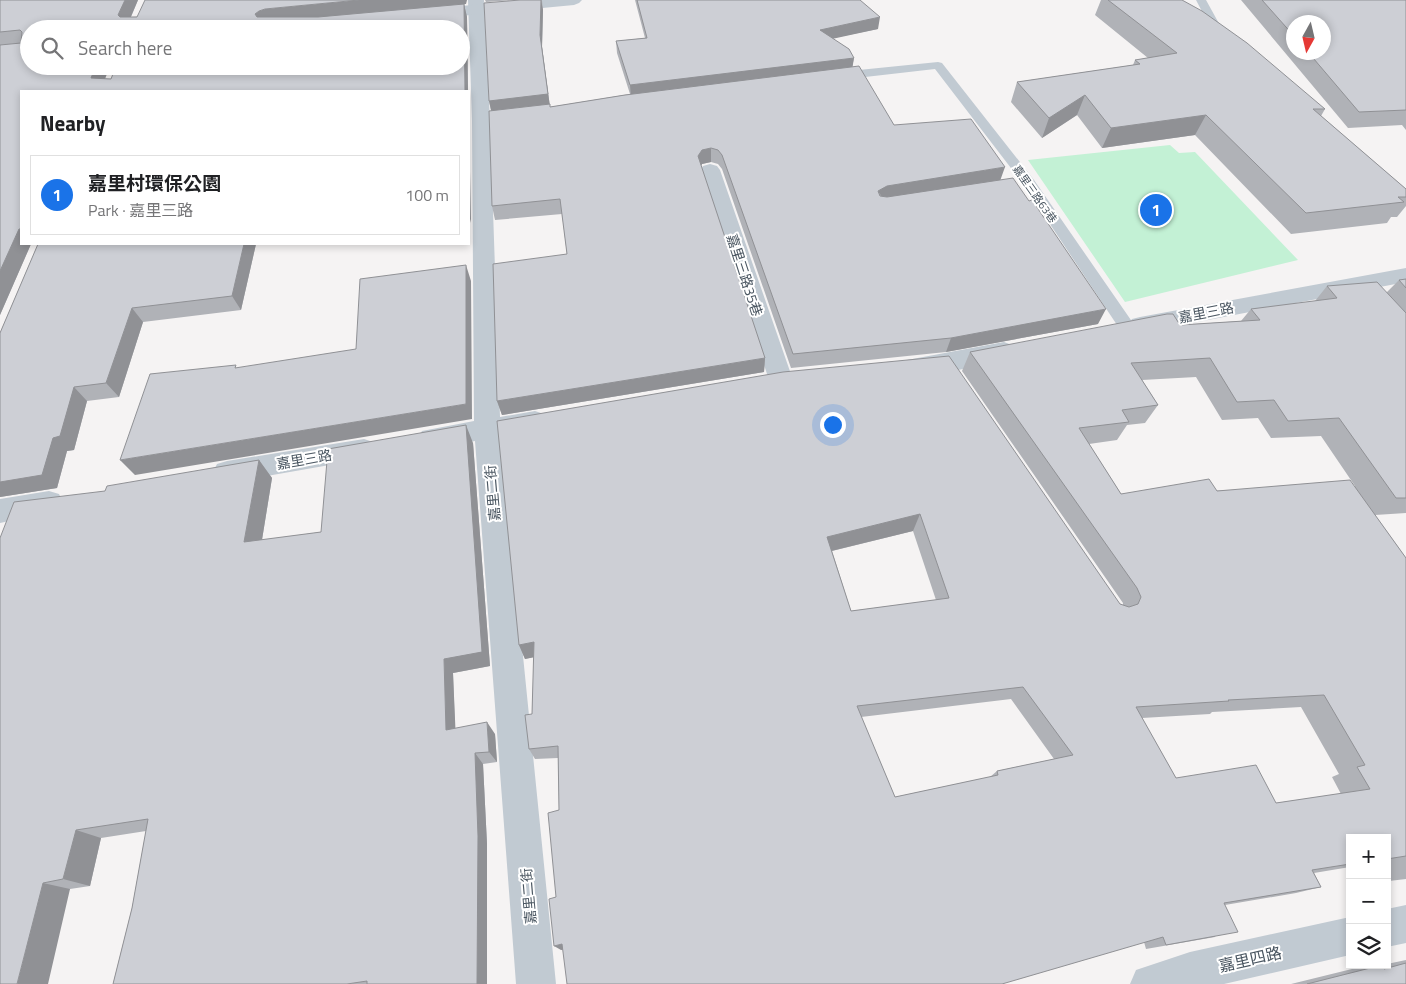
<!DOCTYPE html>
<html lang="en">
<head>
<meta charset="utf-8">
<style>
	body { margin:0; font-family:"Titillium Web","Noto Sans TC",sans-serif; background:#f6f6f6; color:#202124 }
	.controls { position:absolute; right:15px; bottom:15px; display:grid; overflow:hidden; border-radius:0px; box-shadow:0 2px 8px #0003 }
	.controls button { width:45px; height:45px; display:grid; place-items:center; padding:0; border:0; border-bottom:1px solid #e0e0e0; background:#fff; color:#202124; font:25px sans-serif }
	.compass { position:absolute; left:1286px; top:15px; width:45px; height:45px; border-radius:50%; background:#fff; box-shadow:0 2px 8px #0003; rotate:188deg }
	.you { position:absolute; left:832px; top:424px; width:18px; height:18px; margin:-12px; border:4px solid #fff; border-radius:50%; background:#1a73e8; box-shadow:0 0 0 8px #1a73e833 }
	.badge { display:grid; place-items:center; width:32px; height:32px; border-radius:50%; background:#1a73e8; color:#fff; font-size:16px; font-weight:700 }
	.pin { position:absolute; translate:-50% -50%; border:2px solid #fff; box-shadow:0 1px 5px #0006 }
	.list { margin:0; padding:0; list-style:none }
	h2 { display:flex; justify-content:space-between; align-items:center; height:65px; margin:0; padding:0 20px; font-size:21px }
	h2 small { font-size:16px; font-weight:400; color:#757577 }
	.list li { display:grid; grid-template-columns:32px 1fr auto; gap:15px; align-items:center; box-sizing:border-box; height:80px; margin:0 10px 10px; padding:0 10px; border:1px solid #e0e0e0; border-radius:0px }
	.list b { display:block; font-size:19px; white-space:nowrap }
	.list p { margin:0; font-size:16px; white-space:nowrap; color:#757577 }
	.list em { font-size:16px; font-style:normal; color:#757577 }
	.icon { flex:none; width:28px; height:28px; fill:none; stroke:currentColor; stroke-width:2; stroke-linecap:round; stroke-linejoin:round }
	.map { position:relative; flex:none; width:1406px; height:984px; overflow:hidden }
	.search { position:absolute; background:#fff; box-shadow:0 2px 8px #0003; left:20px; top:20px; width:450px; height:55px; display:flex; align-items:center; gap:12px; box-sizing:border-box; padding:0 18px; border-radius:28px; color:#757577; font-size:19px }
	.panel { position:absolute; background:#fff; box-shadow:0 2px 8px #0003; left:20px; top:90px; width:450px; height:155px; border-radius:0px }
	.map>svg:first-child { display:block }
</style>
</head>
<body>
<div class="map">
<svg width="1406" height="984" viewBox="0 0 1406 984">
	<rect width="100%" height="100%" fill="#f5f3f3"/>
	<!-- green -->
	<path fill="#c3f1d5" d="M1170,145l9,8 16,-1 103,108 -173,42 -97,-142z"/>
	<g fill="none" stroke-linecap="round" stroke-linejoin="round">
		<!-- service -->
		<path fill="#c1cad2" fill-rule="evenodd" d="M1196,0h10l21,38 -2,2h-8z
			M938,62l4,1 92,117 99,143 2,4 -2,4 -6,2 -6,-2 -97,-146 -89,-116 -96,11 -6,-4 6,-4z"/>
		<!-- minor -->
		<path fill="#c1cad2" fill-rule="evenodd" d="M468,0h16l6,121 10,296 35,-6 9,3 4,7 -4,7 -43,9 55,547h-40l-41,-543 -44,7 -9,-3 -4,-7 4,-7 52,-10 -2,-300z
			M710,164l7,2 3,4 73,210 -3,6 -9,3 -9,-3 -3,-6 -69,-210 3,-4z
			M1406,268v14l-266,51 -8,-2 -4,-6 4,-6 8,-2z
			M1004,342l8,3 4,6 -4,6c-24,7 -81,22 -105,15l-3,-6 3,-6z
			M364,439l9,3 4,7 -4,7 -9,3 -137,24 -10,-3 -4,-8 4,-8 10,-3z
			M49,491l10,3 4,8 -4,8 -59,13v-24z"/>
		<!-- tertiary -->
		<path fill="#c1cad2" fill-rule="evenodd" d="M526,0h56l-3,3 -5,2 -145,14 -6,-2 -2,-3 2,-3 6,-2z
			M1406,905v38l-19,4v-38z
			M1350,917v38l-126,29h-94l6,-14 54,-18z"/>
	</g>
	<!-- wall -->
	<path fill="#b0b2b7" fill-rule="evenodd" d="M0,0h138l-7,17 335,-13h-2l3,13 1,74h-447v153h10l-31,71zM29,29l432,37 -356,13 5,-13z
		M485,0h30l-29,2z
		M520,0h22l1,10 -1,37 8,60 80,-13 -13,-41 -1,-12 29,-3 -10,-38h225l18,29 -45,9 21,20 -2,9 42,58 106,55 98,144 -152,28 -155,16 -69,-199 -4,-5 -7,-2 -9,2 -1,2 64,192 -1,14 -262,43 -5,-14 70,-147 -5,-40 -67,6 -3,-14 -1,-95 -2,-10z
		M1101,0h81l143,109 -4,7 85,73v17l-9,11h-6l-4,6 -96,11 -96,-99 -93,13 -25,-33 -35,23 -31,-36 6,-20 116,-17 2,-5 13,-2 -53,-43z
		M1241,0h165v130l-4,-5 -54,3zM1294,22l30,30h-30z
		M38,244h218l-15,66 -98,12 -24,75 -32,4 -13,49 -7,1 -10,37 -57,9v-164z
		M1406,279v234l-31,2 31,43v321l-17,2 -2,-3v-40h-37v29l-36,6 7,14 -25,6 -71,12 -10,32 -69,12 -2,-7 -583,8 -5,-53 3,-87 -1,-52 -23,1 -6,-10 3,-35 2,-57 -9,2 -6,-14 264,-273 337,232 3,1v-2l-161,-232 8,-19 210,-27 61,-4 10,-12 64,-8 12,-15 60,6 12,-12zM1196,377l26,43 36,-2 13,20 50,-2 34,50 -234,8 -32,-50 28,-4 10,-15 18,-2 13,-18 -16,-25zM913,531l23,69 -85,11 -19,-60zM1011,699l43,60 -57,12 -7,6 -95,20 -34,-80zM1301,707l38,67 -7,3 9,17 -65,9 -100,-25 -34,-60 68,-4 2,-2z
		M473,443l17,223 -37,7 2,55 40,6 2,28 -14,2 4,80v140h-374l19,-76 14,-77 -45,7 -11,48 -20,3 -70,95 105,-493 154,-31 13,18 -10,62 59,-8z
		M1406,960v24h-115l65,-16 31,-3v-1z"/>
	<!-- shaded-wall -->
	<path fill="#909195" d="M125,0h13l-12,28 -8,-13z
		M359,0h108l-1,4h-2l3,13 1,74h-3l-204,-63 -6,-14 4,-3 6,-2z
		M541,0l2,10 -1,37 8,60 -58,7 -3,-13 51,-66z
		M880,17l-2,12 -60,13 2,-12z
		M854,58l-2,12 -221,27 -1,-12z
		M96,66h14l-10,25 -9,-13z
		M1085,95l-8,20 -35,23 7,-20z
		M1206,115l-11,20 -93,13 9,-20z
		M469,120l2,103 -2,-8z
		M711,148v14l-9,2 -4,7v-15l4,-6z
		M1005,167l-5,14 -116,19 -6,-9 9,-5z
		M19,229l2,2v13h10l-31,71v-44z
		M244,244h12l-15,66 -9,-14z
		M466,265l5,16 1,138 -337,56 -15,-15 346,-56z
		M132,308l11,14 -24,75 -13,-14z
		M1106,309l-8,15 -152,28 5,-14z
		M765,358l-1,14 -262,43 -5,-14z
		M74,387l13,14 -13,49 -7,1 -10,37 -57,9v-15l53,-44z
		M466,425l7,18 17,223 -37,7 3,69 -10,-12 -2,-71z
		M259,460l13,18 -13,80 -15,-16z
		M920,514l-7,17 -90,22 4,-16z
		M534,642l6,14 -15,3 -6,-14z
		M487,722l8,12 2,28 -8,-10z
		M475,753l8,11 4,80v140h-10z
		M76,830l25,8 -11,48 -27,-7z
		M43,883l27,6 -22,95h-31z
		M562,944l7,4 -8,2 -7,-4z"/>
	<!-- building -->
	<path fill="#cdcfd5" stroke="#909195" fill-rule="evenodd" d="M0,0h125l-7,15 2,2h17l8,-17h214l-94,9 -6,2 -4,3 2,3h61l146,-13 1,87h-444v138h-2l-19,42v-226l21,-2 1,-11 -2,-2 -20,2zM29,29h432v37h-345l-5,13 -20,-1 5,-12h-67z
		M520,0h21l-1,35 8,59 -59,7 -5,-98z
		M637,0h223l20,17 -60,13 29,19 5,9 -224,27 -14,-44 31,-3z
		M1108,0h74l20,11 45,32 78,66h-12l93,80v8h-8l6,5 -98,11 -100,-98 -95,13 -26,-33 -36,23 -32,-36 123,-18 -5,-4 42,-7z
		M1262,0h144v110l-47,2 -51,-60h16v-30h-30v14z
		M859,66l35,59 77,-6 34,48 -118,19 -9,5 2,5 7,1 126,-19 16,23 3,-1 74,109 -155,29 -158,16 -71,-199 -4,-5 -7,-2 -9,2 -4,6 67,202 -268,43 -4,-137 74,-10 -7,-55 -68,7 -3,-95 61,-7v3l75,-12z
		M38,244h206l-12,52 -100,12 -26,75 -32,4 -14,49 -7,2 -11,37 -42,7v-149z
		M466,265v139l-346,56 30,-86 86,-9 -1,3 121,-19 4,-70z
		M1406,279v9l-7,-8z
		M1377,282l29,31v185h-10l-57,-80 -51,3 -14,-21 -37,2 -27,-44 -79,5 27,42 -36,5 7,12 -50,6 42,66 88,-15 8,12 133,-11 56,78v298l-19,3v-21h-37v26l-38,6 9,17 -97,16 14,29 -72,13 -3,-8 -161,47h-435l-5,-40 -8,2 -5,-47 7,-2 -8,-84 11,-3 -1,-64 -29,3 -4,-34 7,-1 2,-72 -15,3 -22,-224 286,-49 166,-16 171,248 9,3 9,-3 3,-7 -4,-9 -167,-236 197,-38h6l7,11 80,-5 -9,-11 86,-11 -10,-12zM920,514l29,84 -98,13 -24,-74zM1023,687l50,68 -76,16 1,4 -103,22 -38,-91zM1324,695l41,70 -8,2 13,22 -94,14 -20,-38 -80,13 -40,-71 93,-6 -1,-1z
		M466,425l16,227 -38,7 2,71 41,-8 2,30 -14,1 3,83 -1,148h-110v-3l-20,3h-234l19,-76 16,-89 -72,11 -13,49 -20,4 -26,101h-17v-446l14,-36 91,-11 2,-5 152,-26 -15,82 77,-10 7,-83z
		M1406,963v21h-99l75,-19 2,4z"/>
	<g text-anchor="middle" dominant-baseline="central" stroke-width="4" stroke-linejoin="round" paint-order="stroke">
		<!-- far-street labels -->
		<g font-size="11" fill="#4a5661" stroke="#fff">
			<text transform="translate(1035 194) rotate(55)">嘉里三路63巷</text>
		</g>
		<!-- street labels -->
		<g font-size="14" fill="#4a5661" stroke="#fff">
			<text transform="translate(745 275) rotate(72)">嘉里三路35巷</text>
			<text transform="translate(1206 312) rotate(-11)">嘉里三路</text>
			<text transform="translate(304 459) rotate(-10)">嘉里三路</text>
			<text transform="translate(492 493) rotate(-95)">嘉里二街</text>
			<text transform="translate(528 896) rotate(-95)">嘉里二街</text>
		</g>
		<!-- near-street labels -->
		<g font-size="16" fill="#4a5661" stroke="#fff">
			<text transform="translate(1250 959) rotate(-13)">嘉里四路</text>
		</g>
	</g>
</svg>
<div class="controls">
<button>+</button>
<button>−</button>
<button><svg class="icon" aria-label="layers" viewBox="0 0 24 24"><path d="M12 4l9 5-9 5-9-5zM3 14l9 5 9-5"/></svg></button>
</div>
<svg class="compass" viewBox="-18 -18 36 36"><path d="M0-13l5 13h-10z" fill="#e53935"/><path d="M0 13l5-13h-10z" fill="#757577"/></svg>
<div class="you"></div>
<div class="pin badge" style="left:1156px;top:210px">1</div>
<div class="search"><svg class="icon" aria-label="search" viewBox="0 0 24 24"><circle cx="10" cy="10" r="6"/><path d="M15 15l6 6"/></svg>Search here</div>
<section class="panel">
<h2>Nearby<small></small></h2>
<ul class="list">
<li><span class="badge">1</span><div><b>嘉里村環保公園</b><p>Park · 嘉里三路</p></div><em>100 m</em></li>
</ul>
</section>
</div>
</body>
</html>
